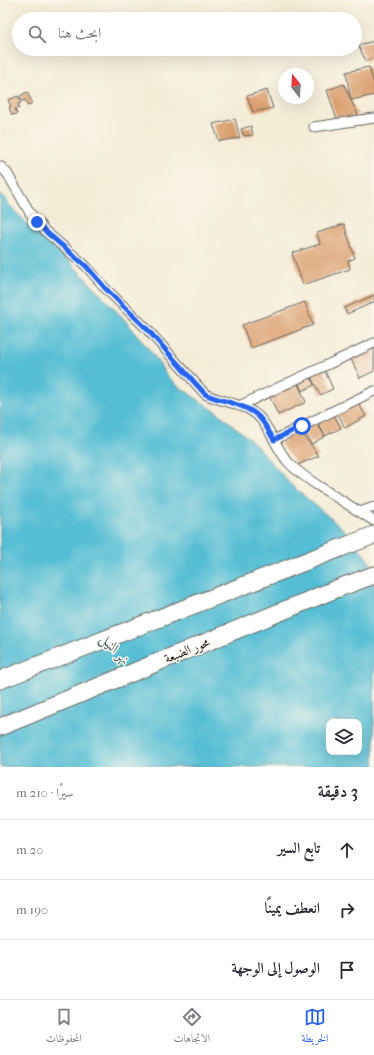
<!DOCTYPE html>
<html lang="ar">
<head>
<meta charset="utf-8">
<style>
	body { margin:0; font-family:"IM FELL French Canon",Amiri,serif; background:#f2f2f3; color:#2b2b33; direction:rtl }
	.controls { position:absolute; right:12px; bottom:12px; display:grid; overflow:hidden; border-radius:8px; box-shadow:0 4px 16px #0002 }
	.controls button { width:36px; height:36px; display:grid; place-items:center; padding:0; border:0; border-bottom:1px solid #e1e1e2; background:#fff; color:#2b2b33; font:20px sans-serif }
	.compass { position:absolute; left:278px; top:68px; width:36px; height:36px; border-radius:50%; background:#fff; box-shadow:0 4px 16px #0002; rotate:343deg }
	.stop { position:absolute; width:12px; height:12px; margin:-9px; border:3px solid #2563eb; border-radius:50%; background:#fff }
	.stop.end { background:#2563eb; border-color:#fff; box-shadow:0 1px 4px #0008 }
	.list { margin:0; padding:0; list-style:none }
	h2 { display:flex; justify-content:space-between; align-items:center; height:52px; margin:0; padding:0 16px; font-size:17px }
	h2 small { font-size:13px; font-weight:400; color:#7c7c81 }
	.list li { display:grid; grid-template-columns:26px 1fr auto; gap:12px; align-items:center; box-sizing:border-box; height:60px; padding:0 16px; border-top:1px solid #e1e1e2 }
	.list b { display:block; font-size:15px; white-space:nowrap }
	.list em { font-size:13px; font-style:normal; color:#7c7c81 }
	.icon { flex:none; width:22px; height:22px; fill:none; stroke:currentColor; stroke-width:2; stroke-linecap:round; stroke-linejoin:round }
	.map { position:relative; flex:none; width:374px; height:767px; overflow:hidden; direction:ltr }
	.search { position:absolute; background:#fff; box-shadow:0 4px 16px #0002; left:12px; right:12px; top:12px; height:44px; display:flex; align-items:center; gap:10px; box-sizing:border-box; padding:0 14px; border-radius:22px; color:#7c7c81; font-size:15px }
	.sheet { height:232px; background:#fff }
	nav { display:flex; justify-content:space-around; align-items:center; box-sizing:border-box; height:56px; border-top:1px solid #e1e1e2; background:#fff; font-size:11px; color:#7c7c81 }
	nav a { display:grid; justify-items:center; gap:2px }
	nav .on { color:#2563eb }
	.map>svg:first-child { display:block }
</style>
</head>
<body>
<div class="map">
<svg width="374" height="767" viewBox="0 0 374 767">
	<rect width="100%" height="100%" fill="#fbf7ec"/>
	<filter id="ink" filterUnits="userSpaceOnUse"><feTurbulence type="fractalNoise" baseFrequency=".025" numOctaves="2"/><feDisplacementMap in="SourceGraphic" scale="8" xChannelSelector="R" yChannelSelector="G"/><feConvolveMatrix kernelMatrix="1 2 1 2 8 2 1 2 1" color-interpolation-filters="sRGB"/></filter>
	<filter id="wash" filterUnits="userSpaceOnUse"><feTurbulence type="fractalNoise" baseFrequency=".012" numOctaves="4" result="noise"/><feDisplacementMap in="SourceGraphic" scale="16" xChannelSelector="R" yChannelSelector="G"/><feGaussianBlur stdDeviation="0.9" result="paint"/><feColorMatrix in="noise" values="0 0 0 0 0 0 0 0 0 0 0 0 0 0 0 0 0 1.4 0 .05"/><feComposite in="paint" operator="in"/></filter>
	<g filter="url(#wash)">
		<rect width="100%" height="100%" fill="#f4ecd7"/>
		<!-- water -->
		<path fill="#57bed4" stroke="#3a6d78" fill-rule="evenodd" d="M0,193l13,16 22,22 36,32 54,57 27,33 16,24 10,9 40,27 34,28 39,44 50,42 11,11 22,30v199h-374zM329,722h30v30h-30z"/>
		<g id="blocks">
			<!-- building -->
			<path fill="#da9f6e" d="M374,41v16l-8,4 -8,-16z
				M369,67l5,17v11l-23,5 7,15 -20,8 -11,-33 17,-6 7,16 -5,-28z
				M267,90l6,18 -20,4 -6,-16z
				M27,92l4,8v4l-3,2 -3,-6 -3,1 -2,-5z
				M18,96l3,7 -3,1 1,4 -4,1 2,5 -5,1 -3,-8 2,-1 -3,-6z
				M235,119l5,19 -21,3 -6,-17z
				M251,126l2,9 -9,1 -3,-7z
				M344,224l11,34 -7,3 2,8 -47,16 -11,-32 28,-9 -3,-11z
				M374,295v7l-27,12 -3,-6z
				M305,302l8,23 -62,23 -9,-23z
				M374,345v26l-14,7 -10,-21z
				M324,369l9,20 -13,6 -10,-20z
				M310,376l4,9 -12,6 -4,-9z
				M297,382l9,20 -28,13 -9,-20z
				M358,403l8,13 -21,12 -7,-14z
				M334,415l7,13 -16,8 -7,-13z
				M316,422l9,14 -13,8 -9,-14z
				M299,429l20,27 -22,9 -17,-21z"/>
		</g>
	</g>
	<g filter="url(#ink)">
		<use href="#blocks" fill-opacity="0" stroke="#68655d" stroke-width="1"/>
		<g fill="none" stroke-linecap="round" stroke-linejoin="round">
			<defs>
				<path id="street" d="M314,127l60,-9
					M0,166l7,7 23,40 15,18 41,35 20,23 40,39 59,66c16,8 39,9 53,22 13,13 18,32 30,46 8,9 19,16 29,23 19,12 38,24 57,36
					M239,406l135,-63
					M274,440l100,-49
					M360,512l14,-5"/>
				<path id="highway" d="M0,680l374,-145
					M0,727l336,-138 38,-14"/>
			</defs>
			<!-- street casing -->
			<use href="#street" stroke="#68655d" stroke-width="11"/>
			<!-- highway casing -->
			<use href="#highway" stroke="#68655d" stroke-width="19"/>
			<!-- street -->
			<use href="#street" stroke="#fff" stroke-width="9"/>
			<!-- highway -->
			<use href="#highway" stroke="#fff" stroke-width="17"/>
		</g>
	</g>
	<g fill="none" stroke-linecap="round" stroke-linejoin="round" filter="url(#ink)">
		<!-- route -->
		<path stroke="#2563eb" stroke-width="5" d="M37,222l8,9 41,35 20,23 40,39 59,66c16,8 39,9 53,22 7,7 11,16 16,24l28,-14"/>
	</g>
	<g text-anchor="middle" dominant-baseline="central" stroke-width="3" stroke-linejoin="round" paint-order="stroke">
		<!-- street labels -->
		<g font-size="13" fill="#1c1c1c" stroke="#fbf7ec">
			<text transform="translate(187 650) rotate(-22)">محور الضبعة</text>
		</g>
		<!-- water labels -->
		<g font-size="14" font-style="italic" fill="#345d66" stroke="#fbf7ec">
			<text transform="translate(115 649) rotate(46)">نهر النيل</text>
		</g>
	</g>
</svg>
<div class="controls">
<button><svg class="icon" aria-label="layers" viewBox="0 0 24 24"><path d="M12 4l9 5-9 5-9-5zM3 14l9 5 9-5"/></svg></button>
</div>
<svg class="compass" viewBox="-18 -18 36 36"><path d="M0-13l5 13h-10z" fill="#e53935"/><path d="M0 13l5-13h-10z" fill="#7c7c81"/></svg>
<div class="stop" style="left:302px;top:426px"></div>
<div class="stop end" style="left:37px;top:222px"></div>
<div class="search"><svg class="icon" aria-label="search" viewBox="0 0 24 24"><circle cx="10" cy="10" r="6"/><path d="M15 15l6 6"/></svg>ابحث هنا</div>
</div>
<section class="sheet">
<h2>3 دقيقة<small>سيرًا · 210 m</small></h2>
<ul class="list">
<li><svg class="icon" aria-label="ahead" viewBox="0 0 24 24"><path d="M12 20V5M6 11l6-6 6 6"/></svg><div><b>تابع السير</b></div><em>20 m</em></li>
<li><svg class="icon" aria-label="right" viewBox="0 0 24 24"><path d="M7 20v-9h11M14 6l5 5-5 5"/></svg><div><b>انعطف يمينًا</b></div><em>190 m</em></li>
<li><svg class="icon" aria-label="arrive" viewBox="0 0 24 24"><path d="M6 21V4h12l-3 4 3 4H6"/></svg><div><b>الوصول إلى الوجهة</b></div></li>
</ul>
</section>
<nav>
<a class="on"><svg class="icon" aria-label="map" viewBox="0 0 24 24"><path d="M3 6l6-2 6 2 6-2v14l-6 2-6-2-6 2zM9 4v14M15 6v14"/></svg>الخريطة</a>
<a><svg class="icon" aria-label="directions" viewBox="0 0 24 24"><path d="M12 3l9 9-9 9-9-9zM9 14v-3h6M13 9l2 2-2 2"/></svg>الاتجاهات</a>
<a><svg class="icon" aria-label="saved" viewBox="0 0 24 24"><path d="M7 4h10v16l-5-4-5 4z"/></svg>المحفوظات</a>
</nav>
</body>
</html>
